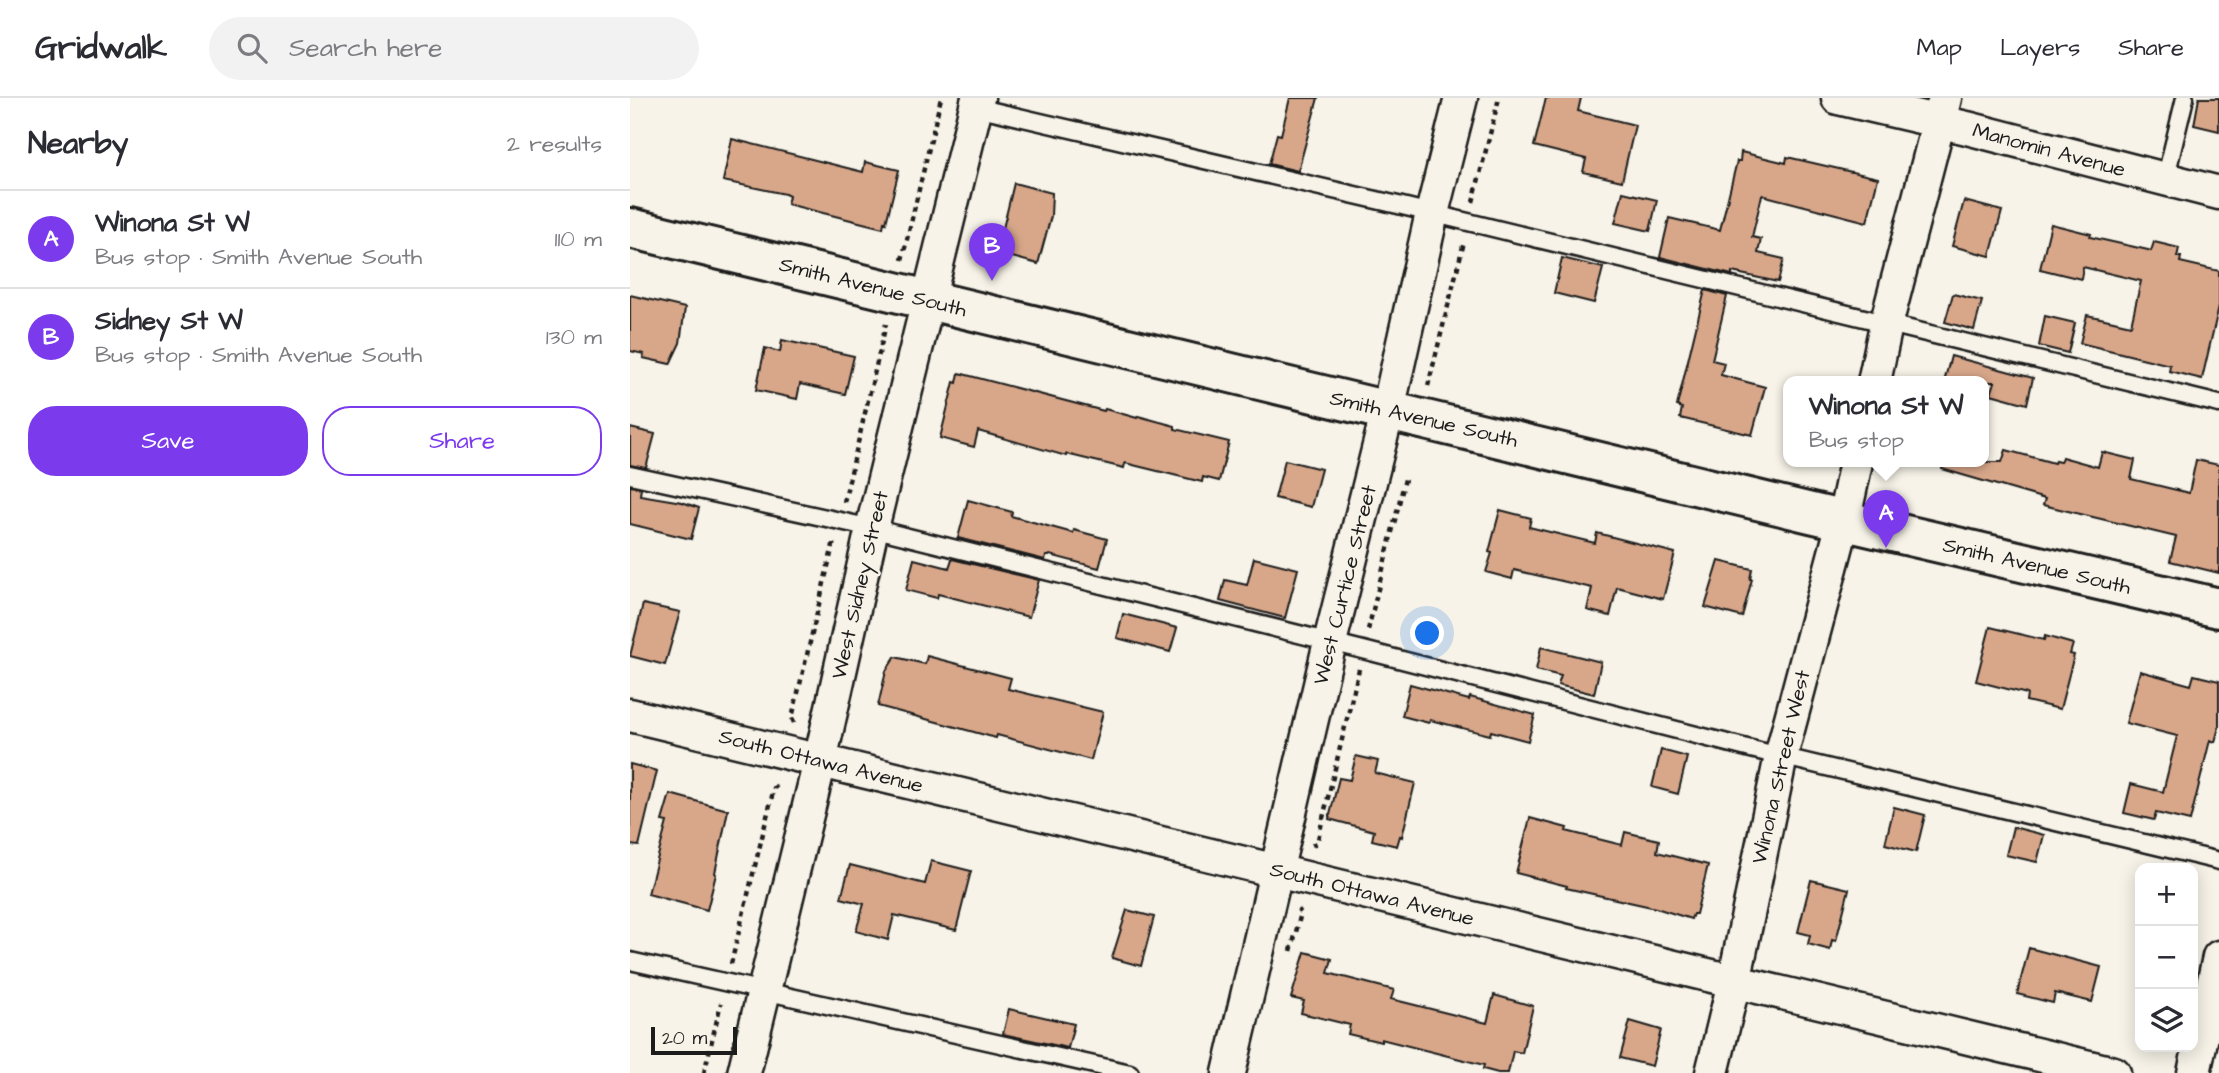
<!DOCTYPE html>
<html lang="en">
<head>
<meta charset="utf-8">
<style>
	body { margin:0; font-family:"Architects Daughter",sans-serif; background:#f2f2f3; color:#2b2b33 }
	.controls { position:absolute; right:21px; bottom:21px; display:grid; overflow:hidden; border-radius:14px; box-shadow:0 4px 18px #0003 }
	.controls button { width:63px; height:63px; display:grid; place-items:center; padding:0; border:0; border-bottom:2px solid #e1e1e2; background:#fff; color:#2b2b33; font:35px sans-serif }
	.scale { position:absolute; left:21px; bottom:18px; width:86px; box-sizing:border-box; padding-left:7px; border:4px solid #1c1c1c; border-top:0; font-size:19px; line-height:24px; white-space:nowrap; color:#1c1c1c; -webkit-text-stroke:5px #f7f3e8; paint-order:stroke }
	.you { position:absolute; left:798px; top:536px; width:24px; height:24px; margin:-18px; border:5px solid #fff; border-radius:50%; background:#1a73e8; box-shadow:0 0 0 10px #1a73e833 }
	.badge { display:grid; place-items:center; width:46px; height:46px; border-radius:50%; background:#7c3aed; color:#fff; font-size:23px; font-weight:700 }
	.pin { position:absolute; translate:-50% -58px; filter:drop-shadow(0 2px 4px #0008) }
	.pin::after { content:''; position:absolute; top:37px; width:24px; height:21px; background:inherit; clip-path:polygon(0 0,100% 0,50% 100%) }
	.popup { position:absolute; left:1153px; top:278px; width:206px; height:91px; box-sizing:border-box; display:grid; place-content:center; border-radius:14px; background:#fff; filter:drop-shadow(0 2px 5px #0005); font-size:23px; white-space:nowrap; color:#7c7c81 }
	.popup b { font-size:26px; color:#2b2b33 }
	.popup::after { content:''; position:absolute; left:50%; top:100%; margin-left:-14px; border:14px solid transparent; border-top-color:#fff }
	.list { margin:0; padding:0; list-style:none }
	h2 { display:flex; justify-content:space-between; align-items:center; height:91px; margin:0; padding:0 28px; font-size:30px }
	h2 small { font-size:23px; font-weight:400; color:#7c7c81 }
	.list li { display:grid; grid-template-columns:46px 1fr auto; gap:21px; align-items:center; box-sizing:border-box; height:98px; padding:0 28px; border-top:2px solid #e1e1e2 }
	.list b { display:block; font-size:26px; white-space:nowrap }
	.list p { margin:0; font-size:23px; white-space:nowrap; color:#7c7c81 }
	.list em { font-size:23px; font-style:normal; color:#7c7c81 }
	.actions { display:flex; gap:14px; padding:21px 28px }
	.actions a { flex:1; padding:16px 0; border:2px solid #7c3aed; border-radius:28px; text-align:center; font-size:24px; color:#7c3aed }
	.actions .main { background:#7c3aed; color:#fff }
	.icon { flex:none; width:38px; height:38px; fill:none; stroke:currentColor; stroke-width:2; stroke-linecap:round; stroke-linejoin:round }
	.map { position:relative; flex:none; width:1589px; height:975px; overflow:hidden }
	header { display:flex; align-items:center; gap:42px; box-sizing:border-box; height:98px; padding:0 35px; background:#fff; border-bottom:2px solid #e1e1e2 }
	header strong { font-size:33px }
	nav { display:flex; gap:38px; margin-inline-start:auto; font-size:24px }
	.search { width:490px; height:63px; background:#f2f2f3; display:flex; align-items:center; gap:18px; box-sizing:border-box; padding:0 24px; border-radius:38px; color:#7c7c81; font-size:26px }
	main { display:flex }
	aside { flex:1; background:#fff }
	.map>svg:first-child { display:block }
</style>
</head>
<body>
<header>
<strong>Gridwalk</strong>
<div class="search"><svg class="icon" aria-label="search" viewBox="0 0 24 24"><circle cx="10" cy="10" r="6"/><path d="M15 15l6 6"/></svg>Search here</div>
<nav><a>Map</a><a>Layers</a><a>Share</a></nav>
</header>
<main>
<aside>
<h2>Nearby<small>2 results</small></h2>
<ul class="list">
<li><span class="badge">A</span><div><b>Winona St W</b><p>Bus stop · Smith Avenue South</p></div><em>110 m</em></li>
<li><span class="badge">B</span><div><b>Sidney St W</b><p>Bus stop · Smith Avenue South</p></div><em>130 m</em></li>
</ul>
<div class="actions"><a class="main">Save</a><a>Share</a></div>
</aside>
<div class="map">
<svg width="1589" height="975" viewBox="0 0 1589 975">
	<rect width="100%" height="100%" fill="#f7f3e8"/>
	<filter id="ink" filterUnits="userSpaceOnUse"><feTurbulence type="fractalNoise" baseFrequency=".0143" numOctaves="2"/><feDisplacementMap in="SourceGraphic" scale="14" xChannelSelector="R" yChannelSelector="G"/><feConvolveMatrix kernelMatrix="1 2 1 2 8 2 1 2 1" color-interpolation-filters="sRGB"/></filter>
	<g filter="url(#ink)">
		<!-- building -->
		<path fill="#d8a78a" stroke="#1c1c1c" stroke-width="2" d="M660,0h28l-20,73 -29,-7 8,-30 4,1z
			M916,0h35l-3,13 57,14 -13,56 -39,-9 3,-13 -52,-13z
			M1569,0h20v33l-25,-6z
			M102,41l131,33 2,-10 34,8 -13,53 -2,-1 -1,6 -96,-24 2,-8 -4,-2 -62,-13z
			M1111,54l45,11 1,-6 91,21 -11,44 -105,-27 -10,42 9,2 -3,14 26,6 -6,23 -46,-10v3l-72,-18 9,-39 51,12 17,-69h3z
			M384,85l38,10 -1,23 -13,48 -41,-11z
			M993,94l34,8 -7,31 -35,-8z
			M1334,103l38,10 -12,45 -38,-10z
			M1421,126l40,10 -1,3 58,13 3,1 3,-9 25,6 -2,9h4l-1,5 39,9v35l-17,73 -33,-8 1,-6 -90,-22 7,-28 44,10 10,-44 -58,-14 -2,12 -41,-10z
			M932,160l41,10 -9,35 -40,-10z
			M1075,192l22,6 -15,64 12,3 -3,12 44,12 -13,48 -72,-17 2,-10 -5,-2z
			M1323,196l29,7 -8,29 -29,-8z
			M0,197l55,13 -5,35 -10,21 -27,-6 1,-4 -14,-3z
			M1415,218l30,7 -7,30 -29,-7z
			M152,242l72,16 -9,38 -45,-10 -3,15 -41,-9 9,-42 15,4z
			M1321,258l82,22 -6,26 -36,-10 4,-12h-51z
			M329,275l145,38 1,-2 32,9 1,-2 37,10v3l54,13 -10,39 -16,-4 -1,5 -77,-19 -1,5 -58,-14v2l-88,-25 -4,16 -34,-9 14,-56 3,1z
			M0,330l25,6 -9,34 -16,-3z
			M1376,352l48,13 1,-2 5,1 2,-5 36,10 4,-15 33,8 -4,19 58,14 7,-33 23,5v108l-49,-12 6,-24 -133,-32 2,-6 -103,-30 1,-7h59z
			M655,362l36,9 -10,38 -36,-9z
			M0,388l11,2 -1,7 42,7 17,6 -8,31 -61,-15z
			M338,402l44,12 -1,4 62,17 1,-3 33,9 -8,29 -49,-13 -1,1h-3l-1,4 -87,-22z
			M870,412l31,8 -2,9 66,16 2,-10 78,20 -12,46 -46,-12 -7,29 -23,-6 5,-22 -78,-18 -2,9 -26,-7 6,-19 -3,-1z
			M624,460l44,11 -13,49 -65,-17 5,-21 22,5z
			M284,461l35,9 3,-9 87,21 -10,37 -91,-23 -1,4 -31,-8z
			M1089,463l33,8 -2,10h2l-10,38 -37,-10z
			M13,506l37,8 -15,53 -35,-9z
			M493,516l54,14 -7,24 -53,-14z
			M1360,529l54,13 1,-4 28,8 -3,10 4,1 -14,54 -34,-8 1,-7 -51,-13z
			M911,549l60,15 -7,32 -36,-9 3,-9 -25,-6z
			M297,558l84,22 -3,11 95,23 -12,48 -94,-25 -1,3 -118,-32 8,-35 9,-14 30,7z
			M1510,573l51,14 3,-10 25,6v46l-4,15 -5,-2 -20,81 -34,-8 -2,7 -30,-7 7,-29 32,8 14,-56 -51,-13z
			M780,586l59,16 1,-3 65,18 -7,26 -37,-10 -1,4 -60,-15 -1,3 -27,-7z
			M1031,652l26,7 -9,37 -26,-7z
			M726,658l22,5 -3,12 40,10 -13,54 -2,-1 -3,10 -25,-6 2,-9 -45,-12 10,-41 11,2z
			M0,666l27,7 -18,75 -9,-1z
			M40,696l58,16 -13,63 1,1 -9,36 -59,-16 19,-72 -5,-1z
			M1264,709l31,8 -9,37 -31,-8z
			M900,720l37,10 -1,3 56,14 3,-13 34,8 -2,12 51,13 -12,49h-3l-2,5 -35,-11 -90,-20 1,-2 -51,-13z
			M1383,729l31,8 -7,27 -31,-7z
			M301,763l40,10 -15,59 -62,-15 -6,25 -32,-9 8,-27 -23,-6 9,-33 75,19z
			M1181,782l38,9 -13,52 -4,-1 -2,10 -22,-6 2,-9 -12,-3z
			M497,812l27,7 -13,49 -29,-8z
			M1399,850l72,19 -9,35 -37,-9 -2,10 -36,-9z
			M675,854l27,7 -4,14 66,17 -3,9 96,24 7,-28 39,11 -11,47 -9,-2 -5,22h-10l-15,-4 1,-4 -103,-26v3l-33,-8 2,-9 -49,-12 3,-12 -13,-3z
			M379,911l65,15 -6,24 -65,-14z
			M1000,923l31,9 -9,36 -32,-8z"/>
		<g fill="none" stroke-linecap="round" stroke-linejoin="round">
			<defs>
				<path id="lane" d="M346,9l422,98 821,199
					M1535,82l20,-82
					M0,377l242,53 491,122 388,99 468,112
					M0,863l500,112"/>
				<path id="street" d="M1208,0l129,30 252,65
					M1244,284l12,-57 59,-227
					M0,617l1484,358
					M114,975l76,-312 52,-233 106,-430
					M599,975l101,-431 58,-232 44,-197 29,-115
					M1082,975l22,-91 47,-226 63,-237 12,-57
					M1564,975l25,-116"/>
				<path id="secondary" d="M0,130l1181,285 408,95"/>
			</defs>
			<!-- lane casing -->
			<use href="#lane" stroke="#1c1c1c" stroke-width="21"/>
			<!-- street casing -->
			<use href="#street" stroke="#1c1c1c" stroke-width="37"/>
			<!-- secondary casing -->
			<use href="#secondary" stroke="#1c1c1c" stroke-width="44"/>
			<!-- path -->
			<path stroke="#1c1c1c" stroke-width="4.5" stroke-dasharray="5 5" stroke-linecap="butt" d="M843,104l26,-104
				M272,162l39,-162
				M798,288l36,-144
				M214,404l42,-178
				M738,532l37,-151
				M164,625l-2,-5 42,-177
				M682,747l5,-2 42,-174
				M661,853l10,-38 -3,-4
				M101,866l43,-176 6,-5
				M74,975l17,-70"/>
			<!-- lane -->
			<use href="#lane" stroke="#f7f3e8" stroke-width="16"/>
			<!-- street -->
			<use href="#street" stroke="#f7f3e8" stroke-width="32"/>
			<!-- secondary -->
			<use href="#secondary" stroke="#f7f3e8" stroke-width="38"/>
		</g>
	</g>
	<g text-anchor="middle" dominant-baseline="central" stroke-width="5" stroke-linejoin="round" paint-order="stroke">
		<!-- street labels -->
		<g font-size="21" fill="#1c1c1c" stroke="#f7f3e8">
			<text transform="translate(1419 52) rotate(15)">Manomin Avenue</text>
			<text transform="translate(243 189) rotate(14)">Smith Avenue South</text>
			<text transform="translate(794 321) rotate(13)">Smith Avenue South</text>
			<text transform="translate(1407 468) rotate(13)">Smith Avenue South</text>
			<text transform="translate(230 487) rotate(-77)">West Sidney Street</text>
			<text transform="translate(715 487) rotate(-76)">West Curtice Street</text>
			<text transform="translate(191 663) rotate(14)">South Ottawa Avenue</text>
			<text transform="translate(1151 669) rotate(-77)">Winona Street West</text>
			<text transform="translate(742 796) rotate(14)">South Ottawa Avenue</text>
		</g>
	</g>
</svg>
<div class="controls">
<button>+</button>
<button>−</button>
<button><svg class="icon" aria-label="layers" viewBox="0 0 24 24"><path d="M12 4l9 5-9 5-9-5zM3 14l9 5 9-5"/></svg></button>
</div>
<div class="scale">20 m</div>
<div class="you"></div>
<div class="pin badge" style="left:1256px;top:450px">A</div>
<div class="popup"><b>Winona St W</b>Bus stop</div>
<div class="pin badge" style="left:362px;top:183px">B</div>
</div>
</main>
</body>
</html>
